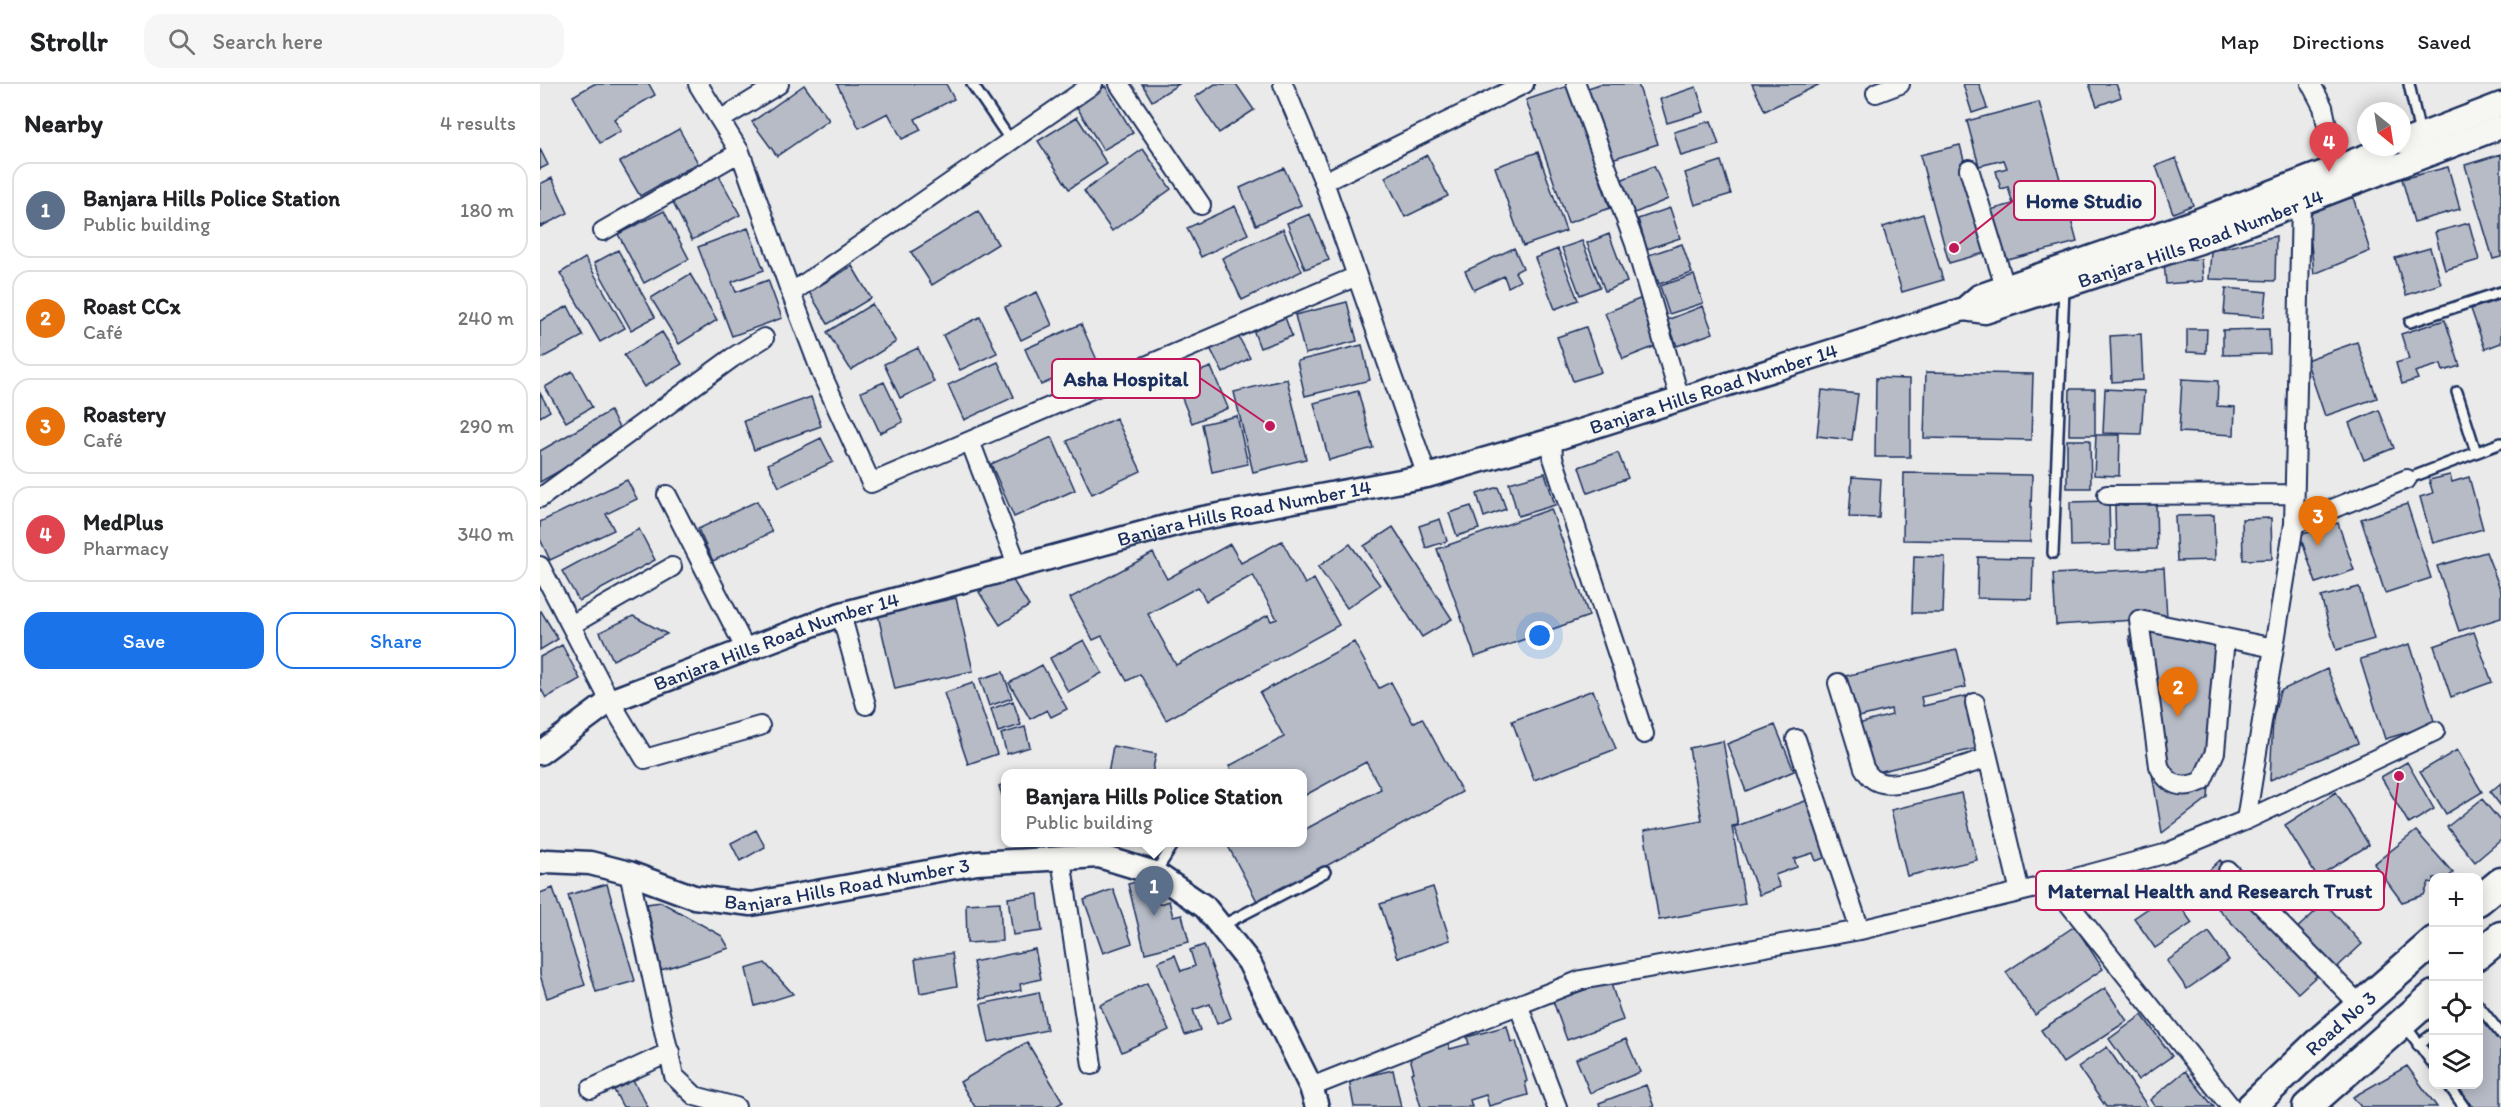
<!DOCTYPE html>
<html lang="en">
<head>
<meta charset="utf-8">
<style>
	body { margin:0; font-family:Itim,sans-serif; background:#f6f6f6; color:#202124 }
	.controls { position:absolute; right:18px; bottom:18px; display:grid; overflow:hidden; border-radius:12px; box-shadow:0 3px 15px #0003 }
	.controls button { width:54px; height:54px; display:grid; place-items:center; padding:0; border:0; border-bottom:2px solid #e0e0e0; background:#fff; color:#202124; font:30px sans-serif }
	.compass { position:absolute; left:1817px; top:18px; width:54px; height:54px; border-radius:50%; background:#fff; box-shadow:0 3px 15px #0003; rotate:150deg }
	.you { position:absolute; left:1000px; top:552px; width:21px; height:21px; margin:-15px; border:4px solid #fff; border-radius:50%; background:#1a73e8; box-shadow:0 0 0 9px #1a73e833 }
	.badge { display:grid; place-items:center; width:39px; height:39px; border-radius:50%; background:#1a73e8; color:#fff; font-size:20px; font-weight:700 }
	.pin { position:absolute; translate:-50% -50px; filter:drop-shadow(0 2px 3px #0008) }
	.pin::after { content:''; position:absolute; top:32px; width:21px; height:18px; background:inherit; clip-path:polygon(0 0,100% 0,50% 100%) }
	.popup { position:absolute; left:461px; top:685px; width:306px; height:78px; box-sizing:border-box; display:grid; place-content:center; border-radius:12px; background:#fff; filter:drop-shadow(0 2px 4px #0005); font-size:20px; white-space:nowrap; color:#757577 }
	.popup b { font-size:22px; color:#202124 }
	.popup::after { content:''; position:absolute; left:50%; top:100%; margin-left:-12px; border:12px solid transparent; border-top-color:#fff }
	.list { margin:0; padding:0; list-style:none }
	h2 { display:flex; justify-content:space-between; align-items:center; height:78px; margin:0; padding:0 24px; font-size:26px }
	h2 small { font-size:20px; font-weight:400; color:#757577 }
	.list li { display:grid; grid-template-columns:39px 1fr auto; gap:18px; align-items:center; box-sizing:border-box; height:96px; margin:0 12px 12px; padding:0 12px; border:2px solid #e0e0e0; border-radius:18px }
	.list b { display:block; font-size:22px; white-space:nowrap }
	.list p { margin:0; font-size:20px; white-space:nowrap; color:#757577 }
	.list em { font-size:20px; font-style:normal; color:#757577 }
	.actions { display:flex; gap:12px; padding:18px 24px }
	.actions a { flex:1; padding:14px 0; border:2px solid #1a73e8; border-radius:18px; text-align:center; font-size:21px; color:#1a73e8 }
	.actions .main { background:#1a73e8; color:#fff }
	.icon { flex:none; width:33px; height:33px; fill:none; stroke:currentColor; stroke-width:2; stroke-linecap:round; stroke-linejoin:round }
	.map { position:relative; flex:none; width:1961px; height:1023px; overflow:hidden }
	header { display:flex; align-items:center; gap:36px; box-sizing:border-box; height:84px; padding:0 30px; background:#fff; border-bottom:2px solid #e0e0e0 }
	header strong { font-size:28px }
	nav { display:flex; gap:33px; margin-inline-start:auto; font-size:21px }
	.search { width:420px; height:54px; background:#f6f6f6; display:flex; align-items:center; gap:15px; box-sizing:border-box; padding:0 21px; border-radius:18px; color:#757577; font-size:22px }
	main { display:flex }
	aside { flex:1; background:#fff }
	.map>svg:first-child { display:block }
</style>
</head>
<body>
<header>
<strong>Strollr</strong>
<div class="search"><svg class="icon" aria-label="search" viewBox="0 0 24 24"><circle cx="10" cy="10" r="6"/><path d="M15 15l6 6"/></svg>Search here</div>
<nav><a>Map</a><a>Directions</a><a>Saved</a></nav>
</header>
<main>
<aside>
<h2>Nearby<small>4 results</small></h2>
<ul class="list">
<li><span class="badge" style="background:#5c6f8a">1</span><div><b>Banjara Hills Police Station</b><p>Public building</p></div><em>180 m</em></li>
<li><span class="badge" style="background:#e8710a">2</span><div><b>Roast CCx</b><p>Café</p></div><em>240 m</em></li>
<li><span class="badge" style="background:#e8710a">3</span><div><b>Roastery</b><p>Café</p></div><em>290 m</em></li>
<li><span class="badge" style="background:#e0444e">4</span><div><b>MedPlus</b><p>Pharmacy</p></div><em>340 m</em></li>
</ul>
<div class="actions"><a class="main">Save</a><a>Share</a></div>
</aside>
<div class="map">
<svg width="1961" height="1023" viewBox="0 0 1961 1023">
	<rect width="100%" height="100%" fill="#e9eae9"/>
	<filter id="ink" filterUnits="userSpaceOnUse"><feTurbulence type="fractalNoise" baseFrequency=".0167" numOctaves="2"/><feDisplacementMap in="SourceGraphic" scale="12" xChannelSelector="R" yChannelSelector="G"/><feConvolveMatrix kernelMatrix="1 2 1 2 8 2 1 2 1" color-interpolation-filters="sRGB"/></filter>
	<g filter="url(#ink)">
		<!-- building -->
		<path fill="#b6bbc6" stroke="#1b2f5e" stroke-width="1.5" fill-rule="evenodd" d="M54,0h55l6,11 -41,24 7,12 -21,12 -27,-47z
			M297,0h109l8,15 -39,20 6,11 -19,9 -14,-26 -29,15z
			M602,0h37l-27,17z
			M675,0h21l18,26 -35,23 -24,-36z
			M1060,0h38l20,60 -49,16 -24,-71z
			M1212,0h68l-55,27z
			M1423,0h16l8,24 -15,5z
			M1549,0h27l5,13 -24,9z
			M264,1l25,35 -52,36 -25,-34z
			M565,2l28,47 -30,17 -28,-46z
			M1028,2l42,122 -42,15 -42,-123z
			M1156,3l8,25 -37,11 -7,-24z
			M1499,18l38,140 -73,19 -14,-51 23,-6 -5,-17 -7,2 -5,-18 11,-3 -3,-8 -25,6 -12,-45z
			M537,33l30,47 -38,25 -31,-48z
			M1171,37l8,24 -38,11 -7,-24z
			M139,45l19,34 -58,33 -20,-34z
			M1420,61l28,107 -39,11 -29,-108z
			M0,65l8,16 -8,4z
			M603,65l28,40 -59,42 -28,-40z
			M998,68l28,79 -43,15 -28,-79z
			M1961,70v103l-8,2 -28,-94z
			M887,71l21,41 -43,21 -20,-40z
			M1636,74l17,47 -20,8 -17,-47z
			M1181,77l10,33 -36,11 -10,-32z
			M1114,82l14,33 -38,16 -14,-33z
			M1908,83l12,42 -46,13 -12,-43z
			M744,84l17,37 -45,20 -16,-37z
			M177,88l23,43 -48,25 -22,-43z
			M12,94l16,35 -28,14v-43z
			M1813,113l17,54 -56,23 -6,-60z
			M695,122l13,28 -47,23 -14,-29z
			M1130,124l10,30 -33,11 -9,-30z
			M124,127l25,48 -45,24 -26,-49z
			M438,127l20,33 -66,41 -21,-33z
			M770,130l19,46 -24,9 -18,-46z
			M1383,130l20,66 -41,12 -19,-65z
			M1929,139l10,37 -34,10 -10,-38z
			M208,144l16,42 -32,12 4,10 32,-12 14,38 -50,18 -34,-89z
			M743,145l19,42 -60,29 -20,-42z
			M1069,150l18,48 -22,9 -18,-48z
			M1736,152l-1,45 -66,-2 2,-28z
			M1042,157l18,46 -20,8 -18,-47z
			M1142,160l10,29 -33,11 -10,-29z
			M974,164l9,20 -8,4 5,9 -12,6 -4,-11 -30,14 -9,-19z
			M1890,164l11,36 -35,11 -11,-37z
			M1018,165l20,51 -23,9 -20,-51z
			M78,166l37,67 -24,13 -37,-67z
			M45,174l40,70 -25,14 -40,-69z
			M1661,175l2,22 -37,3 -2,-22z
			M312,182l19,32 -43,26 -19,-32z
			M150,190l27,46 -38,24 -28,-46z
			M1154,191l9,28 -34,11 -9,-28z
			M1686,204l41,4 -3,25 -40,-3z
			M497,208l15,33 -31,15 -16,-33z
			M1102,214l19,46 -38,15 -18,-46z
			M1961,215v44l-16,6 -14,-40z
			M807,218l10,39 -52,13 -10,-39z
			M332,220l24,38 -45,28 -24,-38z
			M28,222l15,30 -43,23v-38z
			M1163,222l10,27 -36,13 -10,-26z
			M743,228l9,24 -32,12 -9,-24z
			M440,233l17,36 -37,17 -17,-35z
			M1905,236l15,46 -17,5 -2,-7 -26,8 3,7 -16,5 -6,-21 13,-4 -8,-25z
			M541,240l16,36 -56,25 -16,-36z
			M1046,243l15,45 -28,9 -16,-44z
			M1647,245h20l-1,24 -19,-1z
			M1729,245l1,25 -47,1v-25z
			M122,248l20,32 -38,23 -20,-32z
			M696,248l14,26 -27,15 -14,-27z
			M1601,250l2,46 -31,2 -2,-46z
			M1817,258l20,56 -52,18 -19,-56z
			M822,261l8,35 -65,16 -8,-35z
			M378,264l16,34 -34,16 -16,-34z
			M458,278l16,35 -50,23 -16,-35z
			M671,283l17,41 -36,15 -17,-42z
			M32,287l20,36 -26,15 -21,-35z
			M1386,288l107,2 -2,66 -107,-2z
			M1336,294l34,1v78h-35z
			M747,295l19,80 -53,13 -19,-80z
			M1642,295l36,2 -1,25 18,1 -1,28 -55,-3z
			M344,298l19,40 -23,11 -19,-41z
			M1530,305h25v46h-26z
			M1565,305l39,2 -3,43 -38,-1z
			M1282,306l36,4 -6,46 -35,-4z
			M818,307l15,57 -44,12 -15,-57z
			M0,309l10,18 -10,6z
			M271,313l10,29 -67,24 -10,-29z
			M1839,326l15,38 -30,12 -15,-37z
			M70,327l13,24 -83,47v-31z
			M697,332l11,48 -36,8 -10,-48z
			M576,334l25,53 -49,23 -25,-53z
			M1556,351h24l-1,41 -25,-1z
			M512,353l23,53 -61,27 -23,-53z
			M281,354l12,24 -54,25 -11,-23z
			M1527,356h23l1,48h-24z
			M1078,369l10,25 -40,15 -9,-26z
			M1005,389l10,32 -37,11 -9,-33z
			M1364,389l128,2 -2,67 -127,-2z
			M1910,391l2,7 17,-5 14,52 -50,14 -13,-46 13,-4 -4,-13z
			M1312,393l29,2 -2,39 -30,-1z
			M87,396l10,19 -31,15 8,16 -64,30 -10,-21v-17z
			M958,403l8,22 -22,8 -7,-23z
			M217,417l15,31 -59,29 -15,-32z
			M1569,417l1,44 -39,1 -1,-44z
			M1616,420l1,45 -41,1 -1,-45z
			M1867,420l24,74 -46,15 -24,-74z
			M931,422l8,23 -22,7 -8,-23z
			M1011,425l38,107 -114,41 -38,-108z
			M1674,431l1,45 -38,1 -2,-45z
			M1731,434l1,41 -29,1 -1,-41z
			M900,435l7,22 -21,7 -7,-22z
			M1798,439l16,47 -38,13 -16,-48z
			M853,443l59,92 -30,18 -58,-91z
			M99,445l16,31 -76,41 -17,-30z
			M742,457l23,43 9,-5 25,46 -173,95 -26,-46 -13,7 -25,-45 -9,4 -23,-42 83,-45 14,26 63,-35 11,19zM713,491l24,44 -6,2 -3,-6 -92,50 -28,-51 50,-27 8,14z
			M810,460l30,41 -33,23 -29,-41z
			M1946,468l15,39v27l-42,13 -22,-65z
			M1374,472l31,1 -2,56h-31z
			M1438,473l55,1 -1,41 -55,-1z
			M1624,484l3,50 -111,7 -3,-51z
			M469,490l20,32 -29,19 -21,-33z
			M1819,503l15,52 -38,11 -15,-53z
			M416,514l17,73 -78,18 -17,-74z
			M1,527l17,28 -18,11v-38z
			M93,532l34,18 -54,26 -13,-28z
			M1648,537l32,14 -12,163 -46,35 -33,-197z
			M1934,548l18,50 -41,15 -17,-51z
			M544,556l18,33 -34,19 -18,-34z
			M814,558l25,46 12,-6 22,41 9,-5 40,74 -204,111 -32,-61h76v-11l79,-42 -15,-27 -64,35v-23h-69l-4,-8 55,-29 -24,-44z
			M1870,560l25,80 -50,15 -25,-80z
			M22,561l18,34 -34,19 -6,-11v-30z
			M1417,566l9,37 -45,10 2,9 43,-10 12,52 -109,26 -11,-50 34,-9 -1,-6 -36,9 -10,-42z
			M502,581l25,44 -16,8 -4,-7 -17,9 -21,-36z
			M1787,585l31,74 -88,37 3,-61 7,-28z
			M463,588l9,26 -23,8 -9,-27z
			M433,599l24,71 -29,10 -24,-71z
			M1053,606l23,59 -82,31 -22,-59z
			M473,617l8,24 -23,7 -7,-23z
			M1235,641l19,46 -48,20 -19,-47z
			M485,643l5,20 -23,7 -6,-20z
			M1183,657l15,84 -6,1 13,78 -86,16 -15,-89 58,-11 -13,-72z
			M573,662l43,8 -4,20h-44z
			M1917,666l25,42 -36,22 -26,-42z
			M1867,678l27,47 -25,15 -28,-47z
			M466,699v25l-7,-22z
			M1961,699v23l-11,-14z
			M1796,708l33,53 -52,32 -32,-52z
			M1421,709l16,67 -70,16 -16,-66z
			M1942,715l19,23v18l-26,22 -28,-35z
			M1268,716l21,56 -13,5 -3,-8 -19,6 3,8 -22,8 5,12 -21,8 -25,-68z
			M216,746l9,17 -25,14 -9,-18z
			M1876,747l37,42 -6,5h-13v5l-5,-1 -5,13 -22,7 -28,-38z
			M1680,776l103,110 -25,23 -103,-109z
			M613,794l6,26 10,-3 4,16 9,-2 7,27 -44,11 -17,-69z
			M67,800l28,97 -39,11 -28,-97z
			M893,803l17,53 -52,18 -18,-54z
			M13,804l32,97 -38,13 -7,-23v-82z
			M573,805l19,54 -29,10 -19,-53z
			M1631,809l21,30 -37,25 -21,-30z
			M498,810l4,37 -29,4 -5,-37z
			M121,818l61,34 7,12 -68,22 -14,-66z
			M460,818l2,39 -35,2 -1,-39z
			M1785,819l37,41 -29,27 -38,-41z
			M1535,842l28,43 -68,46 -29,-43z
			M1669,848l20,28 -42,29 -20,-28z
			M664,861l27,73 -14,6 -7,-20 -17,6 7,20 -15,5 -27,-73 17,-7 6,16 14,-5 -5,-16z
			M495,865l6,30 -21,5 1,6 -40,9 -8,-37z
			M412,869l5,33 -37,7 -5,-34z
			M225,879l28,31 -38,12 -9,-37z
			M1070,897l13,39 -56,20 -14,-39z
			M607,899l22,47 -47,22 -22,-47z
			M1565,904l22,33 -64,42 -22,-33z
			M499,908l8,38 -58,12 -8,-38z
			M1938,927l23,29v67h-28l-17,-23h22z
			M1602,931l30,41 -34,24 -29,-41z
			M967,942l4,16 5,-1 11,40 -2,1 3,13 -39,11 -3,-11 -16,5 2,7h-51l-10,-34 3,-1 -5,-18 39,-11 2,6 19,-5 -2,-7z
			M1086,955l14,33 -50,21 -14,-34z
			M487,958l36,60 -9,5h-79l-15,-25z
			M1567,963l41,60h-42l-28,-40z
			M1867,982l30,41h-76l-8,-10z
			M853,986l8,37h-47l-5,-27z
			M1645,987l29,36h-59l-5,-7z
			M93,996l15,27h-25l-9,-17z
			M1106,1001l8,22h-54l-1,-4z"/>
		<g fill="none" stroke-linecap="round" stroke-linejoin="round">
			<defs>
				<path id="service" d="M432,0l39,57
					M1869,0l11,50
					M1870,238l91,-30
					M1917,308l19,60
					M1867,395l94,-36
					M1513,469l11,-265
					M615,789l20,-31
					M681,842l104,-54
					M1938,921l23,29
					M1864,940l30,41
					M1878,961l16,-12
					M1908,1000l16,23"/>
				<path id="minor" d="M158,0l22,36
					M553,0l-302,209 32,84 48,106 486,-207
					M579,0l82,121
					M743,0l41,98 103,294
					M1036,0l59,160 45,155
					M1771,0l12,23 13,61
					M1336,9l24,-9
					M200,68l51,141
					M1429,85l36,118
					M784,98l200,-98
					M63,147l137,-79 -20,-32 59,-36
					M1012,356l1,18 91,276
					M430,357l48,126
					M127,411l79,155
					M1567,411l187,-1
					M0,414l192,-140 32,-20
					M1754,440l113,-45
					M0,482l70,135 35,58 115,-33
					M301,530l25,91
					M31,541l101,-58
					M1685,554l-10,114 -13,29c-20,9 -34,5 -43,-15l-20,-146 135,28
					M1298,599l26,85c5,8 9,13 18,15 22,5 82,-18 106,-25
					M1435,619l45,189
					M1256,655l64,191
					M1706,736l48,-296 7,-321
					M521,775l31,206
					M1688,787l132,134
					M89,789l45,203 21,20 41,11
					M1513,800l178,223
					M979,923l38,100
					M771,1003l270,-107 279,-50 193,-46 111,-30 82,-34 189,-89
					M51,1005l79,-37"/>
				<g id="tertiary">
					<path d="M1862,58l99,-38"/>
					<path id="s1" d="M1424,225l21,3 215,-70 301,-115"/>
					<path id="s2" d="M0,669l70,-52 231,-87 346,-93 240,-45 125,-36 412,-131 15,-13 217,-75 193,-74"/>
					<path id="s3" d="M0,779l7,-2 43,2 39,10 65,24 57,7 226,-41 122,-7 56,17 50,34 44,55 62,125 6,20"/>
				</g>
				<g id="primary">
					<path d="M1938,817l23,-19"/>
					<path d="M1938,871l23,-19"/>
					<path id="s4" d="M1711,1023l71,-68 112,-98"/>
					<path d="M1767,1023l127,-112"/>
				</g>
			</defs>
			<!-- service casing -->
			<use href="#service" stroke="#1b2f5e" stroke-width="14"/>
			<!-- minor casing -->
			<use href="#minor" stroke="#1b2f5e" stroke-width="22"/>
			<!-- tertiary casing -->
			<use href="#tertiary" stroke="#1b2f5e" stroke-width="27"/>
			<!-- primary casing -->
			<use href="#primary" stroke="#1b2f5e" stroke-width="33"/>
			<!-- service -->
			<use href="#service" stroke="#f6f6f2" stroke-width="9"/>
			<!-- minor -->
			<use href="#minor" stroke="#f6f6f2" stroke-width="18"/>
			<!-- tertiary -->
			<use href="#tertiary" stroke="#f6f6f2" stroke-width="22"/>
			<!-- primary -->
			<use href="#primary" stroke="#f6f6f2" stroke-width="28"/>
		</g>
	</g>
	<g text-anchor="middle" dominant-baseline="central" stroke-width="4.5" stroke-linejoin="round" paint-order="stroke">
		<!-- street labels -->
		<g font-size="20" fill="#1b2f5e" stroke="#f6f6f2">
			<text stroke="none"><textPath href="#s1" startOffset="249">Banjara Hills Road Number 14</textPath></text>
			<text stroke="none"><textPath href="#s2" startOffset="1236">Banjara Hills Road Number 14</textPath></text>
			<text stroke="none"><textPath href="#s2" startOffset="750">Banjara Hills Road Number 14</textPath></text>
			<text stroke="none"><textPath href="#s2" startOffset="264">Banjara Hills Road Number 14</textPath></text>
			<text stroke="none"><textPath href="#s3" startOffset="315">Banjara Hills Road Number 3</textPath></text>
			<text stroke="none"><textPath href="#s4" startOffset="123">Road No 3</textPath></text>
		</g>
	</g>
	<!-- callouts -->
	<path fill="none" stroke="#c2185b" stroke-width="2" d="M1414 164L1474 116M730 342L660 294M1859 692L1844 806"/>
	<g fill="#c2185b" stroke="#f6f6f2" stroke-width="2">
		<circle cx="1414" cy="164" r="6"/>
		<circle cx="730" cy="342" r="6"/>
		<circle cx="1859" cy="692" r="6"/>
	</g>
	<g fill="#f6f6f2" stroke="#c2185b" stroke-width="2">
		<rect x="1474" y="97" width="141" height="39" rx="6"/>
		<rect x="512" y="275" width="148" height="39" rx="6"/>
		<rect x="1496" y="787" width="348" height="39" rx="6"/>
	</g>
	<g font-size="21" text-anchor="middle" font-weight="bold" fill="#1b2f5e">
		<text x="1544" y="124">Home Studio</text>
		<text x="586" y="302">Asha Hospital</text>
		<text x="1670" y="814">Maternal Health and Research Trust</text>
	</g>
</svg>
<div class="controls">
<button>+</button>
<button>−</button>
<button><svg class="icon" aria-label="locate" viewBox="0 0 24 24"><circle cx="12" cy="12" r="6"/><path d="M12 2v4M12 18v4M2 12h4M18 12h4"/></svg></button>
<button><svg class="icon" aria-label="layers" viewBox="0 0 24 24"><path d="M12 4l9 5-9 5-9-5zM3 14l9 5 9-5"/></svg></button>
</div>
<svg class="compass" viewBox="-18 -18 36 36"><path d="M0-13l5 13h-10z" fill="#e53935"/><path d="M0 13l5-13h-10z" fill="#757577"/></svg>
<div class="you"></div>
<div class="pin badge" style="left:614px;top:832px;background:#5c6f8a">1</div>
<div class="popup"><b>Banjara Hills Police Station</b>Public building</div>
<div class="pin badge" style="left:1638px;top:633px;background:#e8710a">2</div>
<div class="pin badge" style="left:1778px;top:462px;background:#e8710a">3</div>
<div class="pin badge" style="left:1789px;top:88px;background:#e0444e">4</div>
</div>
</main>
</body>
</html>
